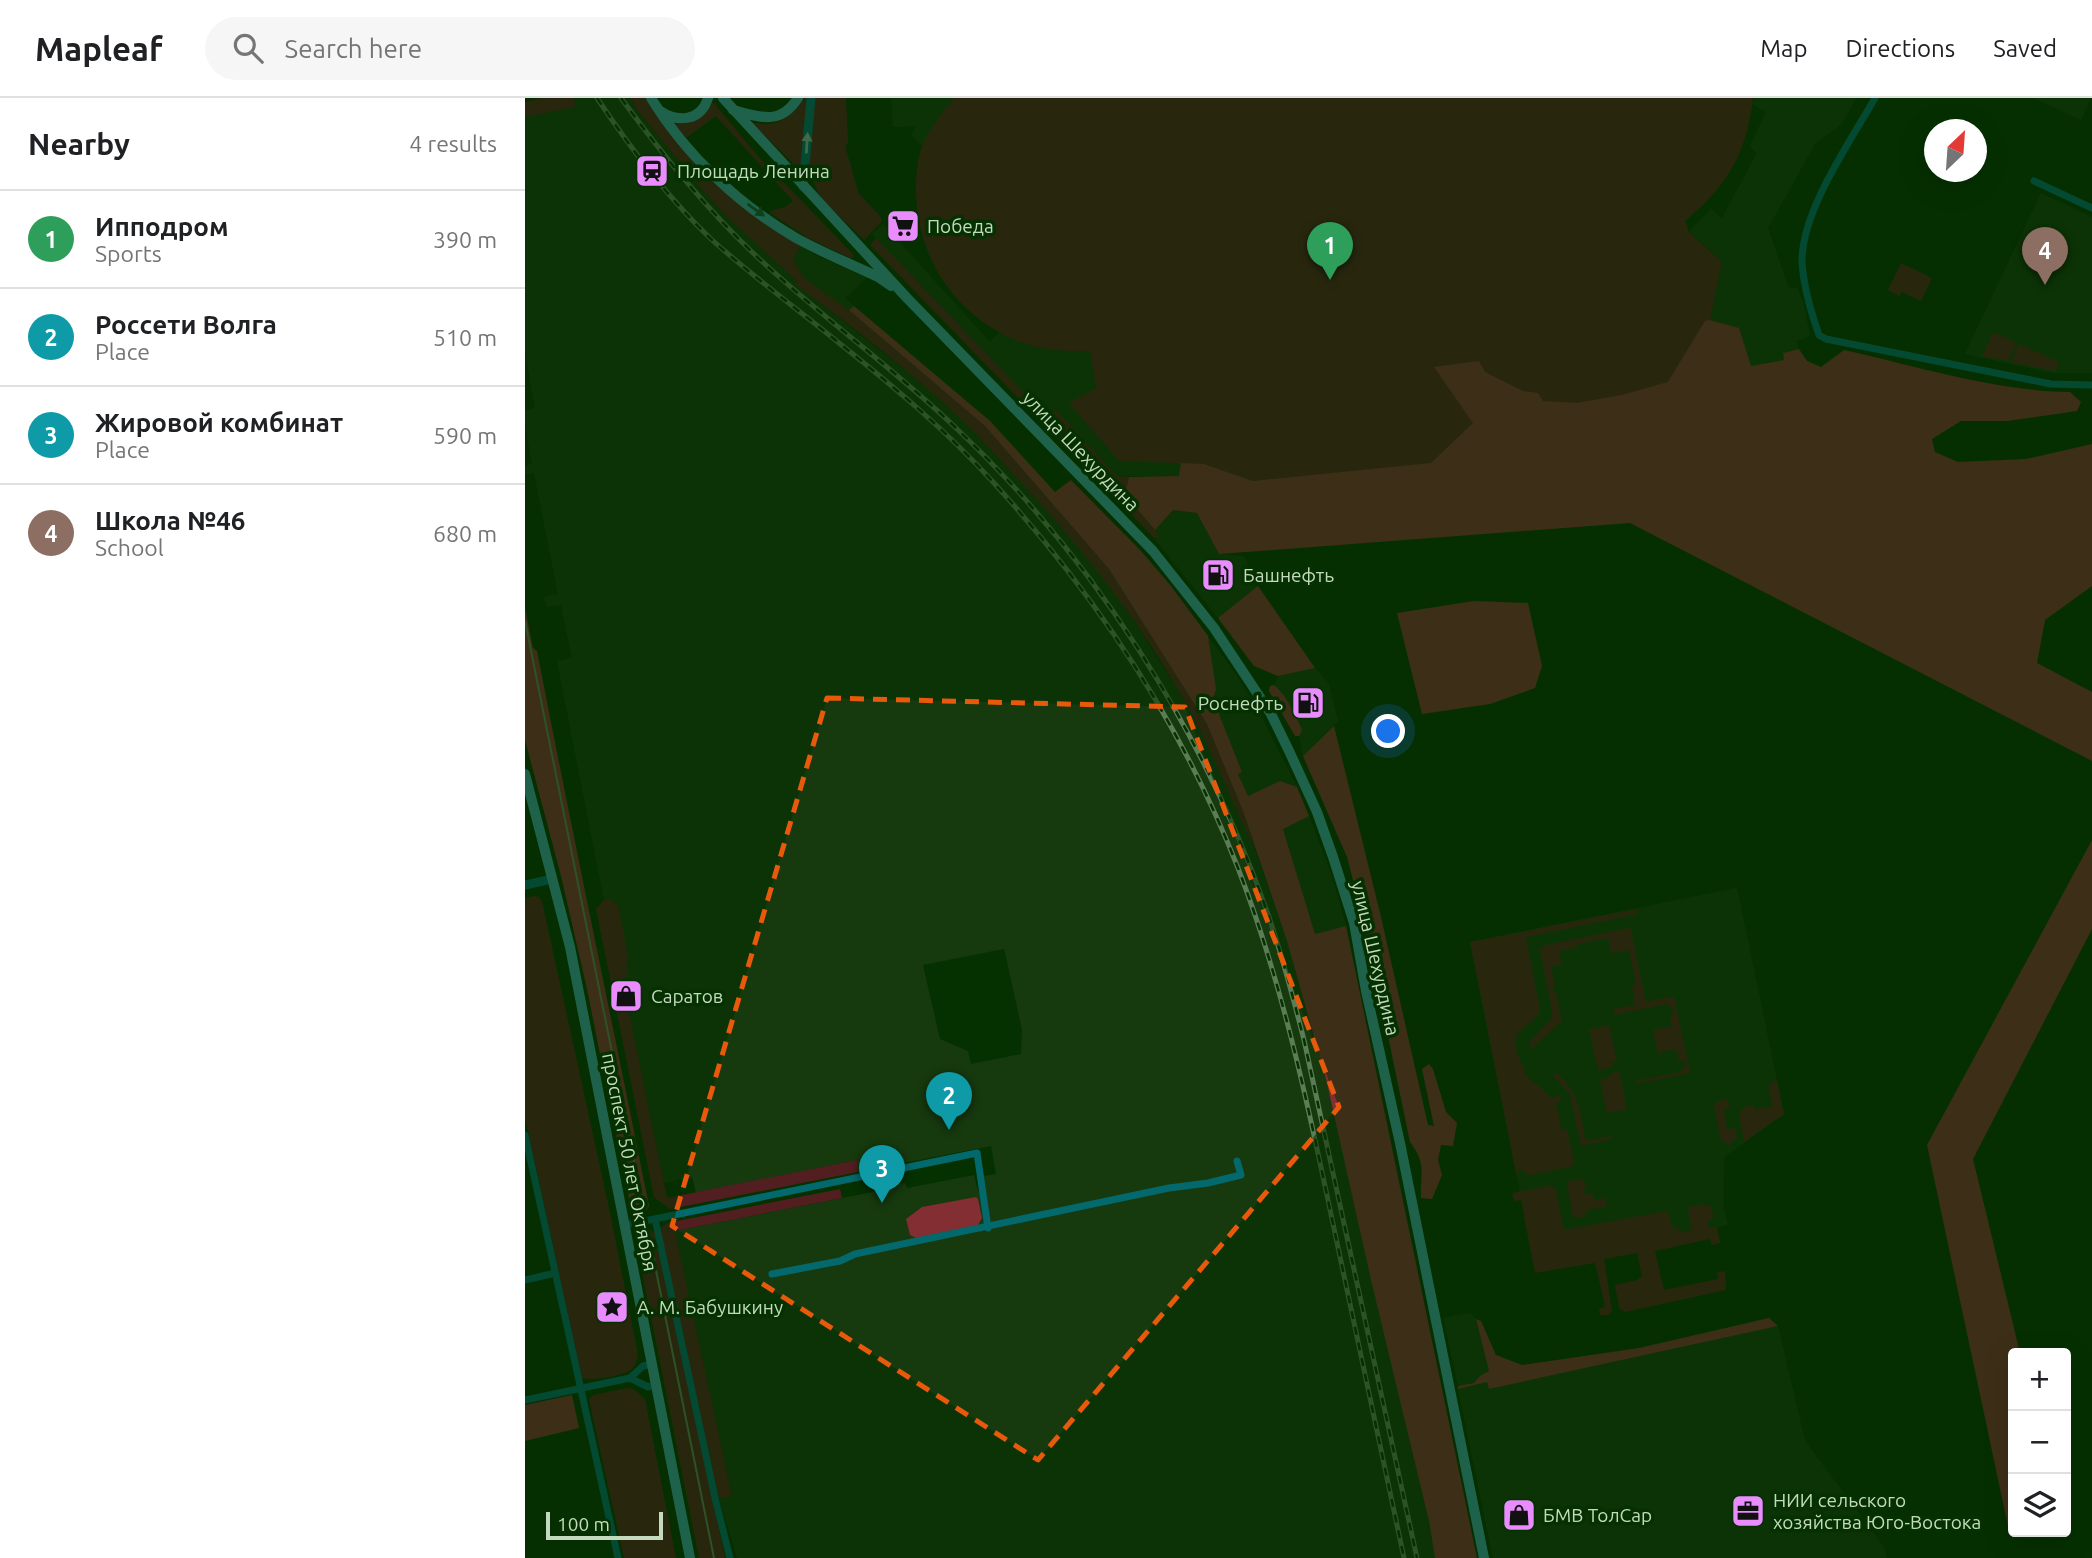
<!DOCTYPE html>
<html lang="en">
<head>
<meta charset="utf-8">
<style>
	body { margin:0; font-family:Ubuntu,sans-serif; background:#f6f6f6; color:#202124 }
	.controls { position:absolute; right:21px; bottom:21px; display:grid; overflow:hidden; border-radius:7px; box-shadow:0 7px 28px #0002 }
	.controls button { width:63px; height:63px; display:grid; place-items:center; padding:0; border:0; border-bottom:2px solid #e0e0e0; background:#fff; color:#202124; font:35px sans-serif }
	.compass { position:absolute; left:1399px; top:21px; width:63px; height:63px; border-radius:50%; background:#fff; box-shadow:0 7px 28px #0002; rotate:25deg }
	.scale { position:absolute; left:21px; bottom:18px; width:117px; box-sizing:border-box; padding-left:7px; border:4px solid #c3dabe; border-top:0; font-size:19px; line-height:24px; white-space:nowrap; color:#c3dabe; -webkit-text-stroke:5px #053000; paint-order:stroke }
	.you { position:absolute; left:864px; top:634px; width:24px; height:24px; margin:-18px; border:5px solid #fff; border-radius:50%; background:#1a73e8; box-shadow:0 0 0 10px #1a73e833 }
	.badge { display:grid; place-items:center; width:46px; height:46px; border-radius:50%; background:#b45309; color:#fff; font-size:23px; font-weight:700 }
	.pin { position:absolute; translate:-50% -58px; filter:drop-shadow(0 2px 4px #0008) }
	.pin::after { content:''; position:absolute; top:37px; width:24px; height:21px; background:inherit; clip-path:polygon(0 0,100% 0,50% 100%) }
	.list { margin:0; padding:0; list-style:none }
	h2 { display:flex; justify-content:space-between; align-items:center; height:91px; margin:0; padding:0 28px; font-size:30px }
	h2 small { font-size:23px; font-weight:400; color:#757577 }
	.list li { display:grid; grid-template-columns:46px 1fr auto; gap:21px; align-items:center; box-sizing:border-box; height:98px; padding:0 28px; border-top:2px solid #e0e0e0 }
	.list b { display:block; font-size:26px; white-space:nowrap }
	.list p { margin:0; font-size:23px; white-space:nowrap; color:#757577 }
	.list em { font-size:23px; font-style:normal; color:#757577 }
	.icon { flex:none; width:38px; height:38px; fill:none; stroke:currentColor; stroke-width:2; stroke-linecap:round; stroke-linejoin:round }
	.map { position:relative; flex:none; width:1567px; height:1460px; overflow:hidden }
	header { display:flex; align-items:center; gap:42px; box-sizing:border-box; height:98px; padding:0 35px; background:#fff; border-bottom:2px solid #e0e0e0 }
	header strong { font-size:33px }
	nav { display:flex; gap:38px; margin-inline-start:auto; font-size:24px }
	.search { width:490px; height:63px; background:#f6f6f6; display:flex; align-items:center; gap:18px; box-sizing:border-box; padding:0 24px; border-radius:38px; color:#757577; font-size:26px }
	main { display:flex }
	aside { flex:1; background:#fff }
	.map>svg:first-child { display:block }
</style>
</head>
<body>
<header>
<strong>Mapleaf</strong>
<div class="search"><svg class="icon" aria-label="search" viewBox="0 0 24 24"><circle cx="10" cy="10" r="6"/><path d="M15 15l6 6"/></svg>Search here</div>
<nav><a>Map</a><a>Directions</a><a>Saved</a></nav>
</header>
<main>
<aside>
<h2>Nearby<small>4 results</small></h2>
<ul class="list">
<li><span class="badge" style="background:#2e9e5b">1</span><div><b>Ипподром</b><p>Sports</p></div><em>390 m</em></li>
<li><span class="badge" style="background:#0f9aa8">2</span><div><b>Россети Волга</b><p>Place</p></div><em>510 m</em></li>
<li><span class="badge" style="background:#0f9aa8">3</span><div><b>Жировой комбинат</b><p>Place</p></div><em>590 m</em></li>
<li><span class="badge" style="background:#8d6e63">4</span><div><b>Школа №46</b><p>School</p></div><em>680 m</em></li>
</ul>
</aside>
<div class="map">
<svg width="1567" height="1460" viewBox="0 0 1567 1460">
	<rect width="100%" height="100%" fill="#053000"/>
	<!-- built -->
	<path fill="#16390e" fill-rule="evenodd" d="M49,0h57l6,13 63,76 27,30 71,65 -1,3 127,100 43,39 107,116 43,55 63,98 30,55 46,104 31,89 39,138 103,442 6,37h-698l-18,-60 13,-3 -57,-264 218,-43v-3l12,-2 2,5 67,-13 4,16 7,-2 -1,-13 12,-2 -5,-28 -133,26 -1,-12 -161,33 -4,-16 -28,6 -42,-206 4,-15 3,-1 -17,-63 -8,2 -47,-239 15,-3 -11,-53 -14,2 -3,-10 14,-3 -24,-121 -9,2v-9l7,-2 -7,-39v-15l10,-2 -10,-56v-235l50,-10zM479,851l18,81 -1,24 -50,10 -3,-13 -28,-12 -17,-74z
		M366,0h63l-32,48 -11,-11 6,-9 -24,1z
		M1230,0h101l-14,26 -27,20 -47,84 21,61 8,-2 7,18 6,31 -14,5 3,8 -16,4 1,7 -33,6 -12,-38 -30,-8 13,-58 -33,-31 22,-22 11,9 35,-65 -7,-7 16,-34 -14,-8z
		M1509,0h57l-10,22z
		M1516,95l51,24v156h-39l-88,-19z
		M358,126l107,118 9,-9 29,12 30,6h32l6,37 -26,16 49,57 62,2 -1,13h-63l-61,-65 -9,6 -175,-183z
		M275,148l19,11 49,20 -23,21 9,8 -5,4 -44,-31 -12,-19z
		M648,412l24,3 22,41 25,2 14,30 -40,32 -64,-80 5,-1 -4,-7z
		M683,538l29,40 26,44 34,67 -17,-6 -32,15 -10,-22 4,-2 -29,-73z
		M790,570l14,16 9,37 -35,35 -4,-21 -25,-50 4,-9z
		M784,718l22,57 15,53 -31,8 -32,-106z
		M1212,790l47,226 -60,43 -1,47 5,21 -69,14 -94,2 -43,-40 -52,-259z
		M945,1215l6,6 13,52 -9,5 -6,7 -16,3 -15,-68z
		M1253,1228l27,115 79,106 3,11h-394l-35,-169 29,-7 2,7z"/>
	<!-- green -->
	<path fill="#521e20" d="M17,0h32l1,9 -50,10v-15z
		M106,0h14c39,65 93,107 155,148l-7,14 12,19 44,31 136,116 124,143 98,155 36,87 13,41c-25,-53 -46,-107 -75,-157 -47,-82 -102,-151 -166,-219 -17,-18 -33,-37 -51,-54 -52,-50 -110,-94 -168,-137l2,-3 -71,-65 -27,-30 -63,-77z
		M279,0h4l-8,75 -1,1 -7,-7 1,-4 -41,-40c4,0 11,1 16,1 16,-2 29,-12 36,-26z
		M288,0h33l2,45 -3,3 14,48 21,22 2,5 -18,19c-10,-11 -40,-37 -46,-48 -15,-29 -7,-64 -5,-94z
		M429,0h799c-6,55 -26,88 -68,123l4,11 33,30 -12,58 29,8 3,33 -229,95 -260,25 -49,-17 -85,-3 -50,-58 27,-15 -6,-37c-22,0 -44,0 -64,-7 -67,-23 -110,-84 -110,-155 0,-13 1,-29 6,-42 5,-15 22,-36 32,-49z
		M188,4l44,53 96,99 1,3 -4,1 -42,-20 -38,-25 1,-2 14,-4 8,-6 -77,-85 -30,22 -13,-15c18,4 32,-7 40,-21z
		M351,140l171,179 9,-7 61,66 12,1 -3,18 34,42 -6,1 -284,-293z
		M1376,165l31,15 -11,23 -19,-9 -3,4 -11,-6z
		M1468,234l24,11 -9,18 -26,-5z
		M1494,246l40,18 -4,9 -44,-9z
		M10,798l4,1 3,4 67,307 29,146c-1,6 -2,11 -6,15 -7,7 -42,12 -50,9l-57,-261v-219z
		M87,800l1,5 5,2 11,56 -3,1 2,14 -6,2 45,220 190,-38 1,12 -188,37 -16,-12 -58,-288 8,-9z
		M1112,811l1,5 -112,23 14,74 -2,4 -21,19c-1,8 -2,17 2,24 3,7 6,8 6,16l28,25 5,-4 4,3 -6,6 6,26 5,-1 7,34 -4,4 -44,9 -2,-6 -7,1v7l-47,-236z
		M1103,830l3,2 15,72 28,-6 16,77 -54,11 -1,-3 45,-9 6,-9 -8,-5 -2,-9 -18,4 -5,-23 18,-4 -1,-9 4,-8 -8,-5 -52,11 -1,-6 22,-4 -3,-19 4,-2 -7,-34 -18,3 -3,-15 -30,6v3l-19,4 3,13 -11,3 4,20 -3,1 1,4h3l6,29 -32,29v-9l21,-21 1,-11 -12,-58 2,-5z
		M1084,927l8,36 -6,2 1,4 -14,3 -9,-41z
		M1094,973l8,38 -20,4 -7,-33 8,-2v-2l6,-1 -1,-3z
		M1031,975c23,17 25,42 30,68l26,-5v3l-31,7 -11,-52 -18,-19z
		M1247,984h5l7,32 -40,28 -5,-27c3,-7 8,-10 15,-10l1,5 17,-4 -4,-21 4,-1z
		M1198,1001l4,1 4,6 -7,2 3,21 8,-1 2,10 -8,7 -8,-5 -7,-33 1,-3z
		M1059,1081l1,5 3,3 -5,2 1,4 9,1 1,6 11,-2 2,8 -19,4 -4,7 -6,1 -5,-1 -6,-33 2,-3z
		M1027,1087l4,5 8,40 103,-19 2,3 3,14h6l1,4 13,-2 -4,-20 1,-3 13,-3 9,2 3,12 -6,2 1,8 8,-1 3,16 -8,2 -2,-6 -55,12 9,39 54,-11 -1,-7 8,-1 1,19 -101,22 -6,-4 -4,-23 22,-5 5,-4 -5,-23 -33,6 8,52 -4,4h-8l-1,-6 6,-2 -10,-44 -60,10 -14,-73 -6,1 -3,-5 1,-3z
		M315,1091l2,9 -167,33 57,265 -13,2 -58,-266 1,-5 5,-4z
		M126,1132l4,4 70,324h-26l-64,-321 3,-5z
		M102,1290l8,2 10,9 31,159h-52l-35,-158 4,-5z"/>
	<!-- forest -->
	<path fill="#822e33" d="M329,208l136,115 65,71 16,-12 70,71 30,35 37,50 8,53 -3,10 29,73 -4,2 10,22 32,-15 17,6 12,29 -26,13 32,105 31,-8 131,632h-42l-6,-37 -57,-237 -46,-205 -39,-138 -44,-130 -36,-87 -98,-155 -124,-143 -136,-116z
		M1184,222l30,8 12,38 33,-6 -1,-7 16,-4 8,12 14,6 23,-17c72,16 151,41 226,42l11,10 -4,9 -70,10h-46l-29,18 3,13 23,10 68,-3 66,-15v142l-47,34 -8,43 55,29v69l-462,-238 -411,31 -22,-41 -24,-3 -18,20 -30,-35 4,-18 50,-1 2,-13 23,1 49,17 178,-18 42,-40 -39,-56 45,-6 6,11 38,19 15,2 5,8 34,2 45,-8 46,-13 37,-61z
		M733,488l57,82 -37,8 -24,-10 -36,-48z
		M949,503l54,2 14,63 -7,22 -45,16 -68,10 -25,-101z
		M0,510l8,40 4,3c36,185 75,370 112,555l-3,5 -12,1 -3,-3 -44,-220 -26,-113 -36,-136z
		M749,587c13,11 21,29 28,45l-3,6h-4l-26,-45 1,-5z
		M809,628l47,191 47,208 6,1 -12,-57 7,-5 4,5 13,43 11,11 -4,23 -12,-1 -3,15 4,15 -10,24 -11,-1c-1,-27 6,-33 -11,-56l-44,-212 -19,-73 -44,-101z
		M1567,742v89l-119,230 47,194h-7v177l-4,1 -82,-386z
		M451,1099l2,2 4,19 -4,7 -62,13 -6,-3 -4,-16 16,-12z
		M1244,1220l9,8 -289,63 -2,-7 -29,7v-3l16,-3 6,-7 9,-5 -13,-52 5,2 15,34 26,10 117,-17z
		M47,1297l7,33 -54,13v-36z"/>
	<g fill="none" stroke-linecap="round" stroke-linejoin="round">
		<!-- minor -->
		<path stroke="#03696d" stroke-width="7" d="M1350,0c-25,44 -73,112 -73,163 1,25 9,51 17,74l7,4 225,45 41,1
			M1509,83l58,27
			M0,1037l93,423
			M130,1121l61,283 14,56
			M100,1127l352,-72 11,75
			M247,1176l68,-13 15,-7 314,-66 39,-5 33,-8 -4,-14
			M0,1182l30,-7
			M105,1280l18,9 8,-2
			M0,1302l105,-22 13,-12 9,-2"/>
		<!-- tertiary -->
		<path stroke="#03696d" stroke-width="9" d="M278,89l8,-89
			M0,787l27,-6"/>
		<!-- primary -->
		<path stroke="#3fa1a6" stroke-width="10" d="M126,0c34,56 88,107 145,140 27,15 55,26 82,39l13,9
			M198,0l184,200 246,253 61,77 57,86 19,39 27,59 16,45 21,66 12,68 34,152 84,415
			M208,12c27,7 47,16 65,-12
			M135,13c18,12 41,10 48,-13
			M0,676l45,173 120,611"/>
		<!-- tram -->
		<path stroke="#5b7d56" stroke-width="2" d="M0,523l189,937"/>
		<defs>
			<path id="rail" d="M72,0c34,51 70,99 114,141 41,37 85,69 128,104 54,43 108,88 154,139 103,113 189,243 245,386 44,114 69,232 94,351 24,113 48,226 72,339
				M96,0c40,55 82,107 131,154 65,62 138,113 203,175 140,132 249,305 313,487 14,41 25,83 36,126l113,518"/>
		</defs>
		<!-- rail casing -->
		<use href="#rail" stroke="#5b7d56" stroke-width="5"/>
		<!-- rail -->
		<use href="#rail" stroke="#053000" stroke-width="2.5" stroke-dasharray="8" stroke-linecap="butt"/>
	</g>
	<!-- one-way arrows -->
	<defs><path id="oneway-solid" d="M-6-.8H1V-3.2L6.5 0L1 3.2V.8H-6Z" transform="scale(1.75)"/></defs>
	<use fill="#80b2a2" href="#oneway-solid" transform="translate(282 45) rotate(-86)"/>
	<use fill="#19583a" href="#oneway-solid" transform="translate(231 112) rotate(36)"/>
	<!-- marked area -->
	<path d="M0 0H1567V1460H0ZM302,600l358,9 154,400 -301,353 -366,-234z" fill="#053000" fill-opacity=".55" fill-rule="evenodd"/>
	<path fill="none" stroke="#e8590c" stroke-width="5" stroke-dasharray="14 9" stroke-linejoin="round" d="M302,600l358,9 154,400 -301,353 -366,-234z"/>
	<!-- icons -->
	<defs>
		<symbol id="station-square" viewBox="-11 -11 22 22"><rect x="-9" y="-9" width="18" height="18" rx="4" fill="#e98dfe" stroke="#053000"/><path d="M-3-6H3Q5-6 5-4V2Q5 4 3 4L4.5 6H3L1.5 4h-3L-3 6H-4.5L-3 4Q-5 4-5 2V-4Q-5-6-3-6ZM-3.5-4v3h7v-3ZM-3.5 1v1.5H-2V1ZM2 1v1.5H3.5V1Z" fill="#111"/></symbol>
		<symbol id="supermarket-square" viewBox="-11 -11 22 22"><rect x="-9" y="-9" width="18" height="18" rx="4" fill="#e98dfe" stroke="#053000"/><path d="M-6-5.5h2.5l.6 2H6L4.5 2H-2.5L-4.4-4H-6ZM-1.5 3.2a1.3 1.3 0 1 0 .1 0ZM3 3.2a1.3 1.3 0 1 0 .1 0Z" fill="#111"/></symbol>
		<symbol id="fuel-square" viewBox="-11 -11 22 22"><rect x="-9" y="-9" width="18" height="18" rx="4" fill="#e98dfe" stroke="#053000"/><path d="M-5.5-6h7V0h2V4h1.3V-2.5L3-4.5l.8-.8L6-3V5H2.5V1h-1V6h-7ZM-4.2-4.7v3.2H.2V-4.7Z" fill="#111"/></symbol>
		<symbol id="shop-square" viewBox="-11 -11 22 22"><rect x="-9" y="-9" width="18" height="18" rx="4" fill="#e98dfe" stroke="#053000"/><path d="M-5-2.5h2.3a2.7 3.5 0 0 1 5.4 0H5L5.5 6h-11ZM-1.5-2.5h3a1.5 2.3 0 0 0-3 0Z" fill="#111"/></symbol>
		<symbol id="sight-square" viewBox="-11 -11 22 22"><rect x="-9" y="-9" width="18" height="18" rx="4" fill="#e98dfe" stroke="#053000"/><path d="M0-6L1.8-2.2L6-1.7L2.9 1.2L3.7 5.4L0 3.3L-3.7 5.4L-2.9 1.2L-6-1.7L-1.8-2.2Z" fill="#111"/></symbol>
		<symbol id="office-square" viewBox="-11 -11 22 22"><rect x="-9" y="-9" width="18" height="18" rx="4" fill="#e98dfe" stroke="#053000"/><path d="M-6-3h4V-5.5h4V-3h4V5H-6ZM-1-4.5V-3h2v-1.5ZM-6 0V1H6V0Z" fill="#111"/></symbol>
	</defs>
	<g fill-rule="evenodd">
		<use href="#station-square" x="108" y="54" width="38" height="38"/>
		<use href="#supermarket-square" x="359" y="109" width="38" height="38"/>
		<use href="#fuel-square" x="674" y="458" width="38" height="38"/>
		<use href="#fuel-square" x="764" y="586" width="38" height="38"/>
		<use href="#shop-square" x="82" y="879" width="38" height="38"/>
		<use href="#sight-square" x="68" y="1190" width="38" height="38"/>
		<use href="#office-square" x="1204" y="1394" width="38" height="38"/>
		<use href="#shop-square" x="975" y="1398" width="38" height="38"/>
	</g>
	<g text-anchor="middle" dominant-baseline="central" stroke-width="7" stroke-linejoin="round" paint-order="stroke">
		<!-- poi labels -->
		<g font-size="19" fill="#c3dabe" stroke="#053000" text-anchor="start">
			<text x="152" y="73">Площадь Ленина</text>
			<text x="402" y="128">Победа</text>
			<text x="718" y="477">Башнефть</text>
			<text x="758" y="605" text-anchor="end">Роснефть</text>
			<text x="126" y="898">Саратов</text>
			<text x="112" y="1209">А. М. Бабушкину</text>
			<text x="1248" y="1402">НИИ сельского<tspan x="1248" dy="22">хозяйства Юго-Востока</tspan></text>
			<text x="1018" y="1417">БМВ ТолСар</text>
		</g>
		<!-- street labels -->
		<g font-size="19" fill="#c3dabe" stroke="#053000">
			<text transform="translate(556 353) rotate(46)">улица Шехурдина</text>
			<text transform="translate(851 860) rotate(77)">улица Шехурдина</text>
			<text transform="translate(105 1064) rotate(79)">проспект 50 лет Октября</text>
		</g>
	</g>
</svg>
<div class="controls">
<button>+</button>
<button>−</button>
<button><svg class="icon" aria-label="layers" viewBox="0 0 24 24"><path d="M12 4l9 5-9 5-9-5zM3 14l9 5 9-5"/></svg></button>
</div>
<svg class="compass" viewBox="-18 -18 36 36"><path d="M0-13l5 13h-10z" fill="#e53935"/><path d="M0 13l5-13h-10z" fill="#757577"/></svg>
<div class="scale">100 m</div>
<div class="you"></div>
<div class="pin badge" style="left:805px;top:182px;background:#2e9e5b">1</div>
<div class="pin badge" style="left:424px;top:1032px;background:#0f9aa8">2</div>
<div class="pin badge" style="left:357px;top:1105px;background:#0f9aa8">3</div>
<div class="pin badge" style="left:1520px;top:187px;background:#8d6e63">4</div>
</div>
</main>
</body>
</html>
